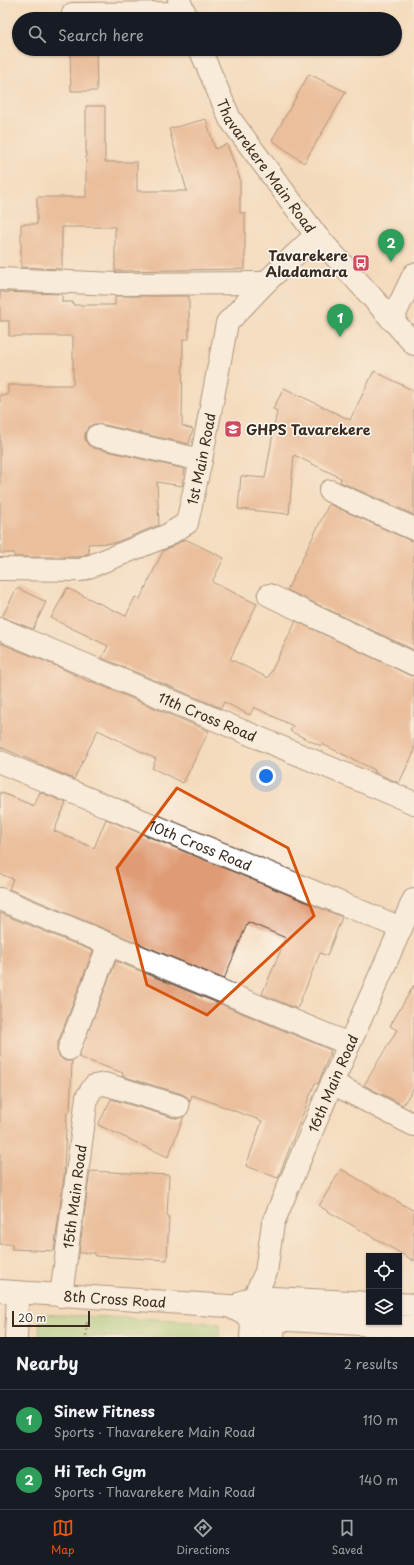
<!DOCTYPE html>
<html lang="en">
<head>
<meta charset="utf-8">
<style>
	body { margin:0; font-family:"Playpen Sans",sans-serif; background:#242831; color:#f1f3f6 }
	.controls { position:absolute; right:12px; bottom:12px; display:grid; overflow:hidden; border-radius:0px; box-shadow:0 1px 3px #0004 }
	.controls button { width:36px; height:36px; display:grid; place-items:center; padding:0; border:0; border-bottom:1px solid #363941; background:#171b24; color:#f1f3f6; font:20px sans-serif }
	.scale { position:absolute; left:12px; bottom:10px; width:78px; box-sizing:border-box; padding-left:4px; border:2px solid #3b2a1e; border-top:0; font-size:11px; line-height:14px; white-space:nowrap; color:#3b2a1e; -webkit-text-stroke:3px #fdfcf7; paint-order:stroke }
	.you { position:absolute; left:266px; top:776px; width:14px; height:14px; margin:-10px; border:3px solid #fff; border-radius:50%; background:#1a73e8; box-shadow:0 0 0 6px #1a73e833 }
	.badge { display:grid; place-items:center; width:26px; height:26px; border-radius:50%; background:#ea580c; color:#fff; font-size:13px; font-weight:700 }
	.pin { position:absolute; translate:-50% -33px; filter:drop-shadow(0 1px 2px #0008) }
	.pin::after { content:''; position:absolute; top:21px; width:14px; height:12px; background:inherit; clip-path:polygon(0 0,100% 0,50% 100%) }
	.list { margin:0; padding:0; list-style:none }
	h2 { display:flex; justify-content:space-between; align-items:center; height:52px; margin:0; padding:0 16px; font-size:17px }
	h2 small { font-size:13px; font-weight:400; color:#9ea1a6 }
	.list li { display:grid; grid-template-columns:26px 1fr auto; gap:12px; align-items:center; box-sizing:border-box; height:60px; padding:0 16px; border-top:1px solid #363941 }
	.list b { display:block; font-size:15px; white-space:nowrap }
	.list p { margin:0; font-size:13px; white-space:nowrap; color:#9ea1a6 }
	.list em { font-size:13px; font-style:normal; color:#9ea1a6 }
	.icon { flex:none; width:22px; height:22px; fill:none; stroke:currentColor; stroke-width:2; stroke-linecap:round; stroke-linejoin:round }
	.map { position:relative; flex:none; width:414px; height:1337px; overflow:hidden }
	.search { position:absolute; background:#171b24; box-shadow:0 1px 3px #0004; left:12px; right:12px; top:12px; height:44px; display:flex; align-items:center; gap:10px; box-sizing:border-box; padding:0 14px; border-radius:22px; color:#9ea1a6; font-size:15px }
	.sheet { height:172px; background:#171b24 }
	nav { display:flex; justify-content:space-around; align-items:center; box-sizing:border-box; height:56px; border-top:1px solid #363941; background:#171b24; font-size:11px; color:#9ea1a6 }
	nav a { display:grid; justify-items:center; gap:2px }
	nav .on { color:#ea580c }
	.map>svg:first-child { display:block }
</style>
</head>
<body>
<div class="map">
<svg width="414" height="1337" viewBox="0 0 414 1337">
	<rect width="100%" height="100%" fill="#fdfcf7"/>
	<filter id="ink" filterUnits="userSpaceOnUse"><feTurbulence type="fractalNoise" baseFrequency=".025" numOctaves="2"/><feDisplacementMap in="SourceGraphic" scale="8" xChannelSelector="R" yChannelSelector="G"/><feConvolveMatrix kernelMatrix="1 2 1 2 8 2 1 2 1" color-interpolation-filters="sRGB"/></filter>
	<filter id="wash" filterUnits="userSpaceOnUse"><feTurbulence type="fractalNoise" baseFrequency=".012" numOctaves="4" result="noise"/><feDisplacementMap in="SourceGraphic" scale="16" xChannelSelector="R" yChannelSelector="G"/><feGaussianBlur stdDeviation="0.9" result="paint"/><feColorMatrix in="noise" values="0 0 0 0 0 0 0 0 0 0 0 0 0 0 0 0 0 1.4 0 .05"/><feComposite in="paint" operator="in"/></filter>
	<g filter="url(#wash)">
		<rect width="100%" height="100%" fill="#f4dabc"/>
		<!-- green -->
		<path fill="#99d183" stroke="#6a7e50" d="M40,1314l138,6 42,4 -1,13h-180z"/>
		<g id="blocks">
			<!-- building -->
			<path fill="#df9b75" d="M70,49h26l1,42h-26z
				M309,74l37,18 -42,71 -32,-23z
				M86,106h19v56h32v29h50l-18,-62 37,-10 9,30 12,-5 13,35v34h5v56l-130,2v-44h-53v42l-41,-2v-43h16v-27h49z
				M0,292l62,2v8h11v3h42v-9h74v43h-6l-1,87 11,3 -4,15 -89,-20h-6l-6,3 -3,7v5l3,6 6,3 91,21 -3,17 -25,-4 2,43 -45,18 -26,1 1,9 -10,4h-65v-4h-14v-158h8v-10h65v-49h-64v-15h-9z
				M374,371l40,20v124l-74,-33 1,-4 -47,-23 -5,59 -51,-5 3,-33 24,2 12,-67 -4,-2 11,-21 66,32z
				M329,504l80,36 5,1v109l-127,-60z
				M185,539l39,19 -12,24 45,22 -27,55 38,19 28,-57 113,54 5,1v76l-15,31 -25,-11 1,-2 -53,-26 -1,2 -31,-15 3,-5 -39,-19 -4,8 -26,-13 -3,6 -119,-50 6,-12 -57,-28 16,-30 59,28 9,-19 5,2 23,-48z
				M17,588l29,14 -13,27 -31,-12z
				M0,643l59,24 31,15 1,-1 118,50 -26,52 -31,-15 4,-9 -58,-29 -24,49 -74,-32z
				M0,792l34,14 6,-14 26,11 -12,28 40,17 12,-29 236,98 -15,39 -7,-3 -23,56 -35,-15 24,-56 -38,-16 -24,57 -215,-90 4,-10 -13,-5z
				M0,913l93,38 -36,94v6l3,6 5,4h7l-2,51 -3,-1 -3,58h1l-11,82 -42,-2v-5h-12z
				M116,961l215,89 -13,34 -3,-1 -37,95 -32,-12 16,-45 -70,-26 -2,7 -3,-5 -5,-3 -60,-18 1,-3 -45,-16z
				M414,985v102l-11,18 -39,-20 33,-55 -7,-4z
				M111,1099l63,19h6l4,-2 -16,41 -70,-32z
				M341,1169l73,42v50l-95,-55z
				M90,1171l79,4 -2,41h2l-2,44 -72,-4v-3h-16z"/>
		</g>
	</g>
	<g filter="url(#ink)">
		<use href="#blocks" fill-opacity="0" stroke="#574436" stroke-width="1"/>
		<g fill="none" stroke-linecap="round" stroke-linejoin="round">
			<defs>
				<g id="street">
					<path d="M73,14l112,-1"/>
					<path d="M0,279l116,5 149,-1"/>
					<path d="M392,320l22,-46"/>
					<path d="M97,436l104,24"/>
					<path d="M330,491l84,38"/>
					<path id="s1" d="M0,569l81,1 85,-34 21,-13 14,-63 26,-137 38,-40 51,-48"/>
					<path d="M269,595l145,69"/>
					<path id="s2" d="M0,629l414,174"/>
					<path id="s3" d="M0,762l401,166"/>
					<path d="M0,899l349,145"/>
					<path d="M69,1049l40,-105"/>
					<path d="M332,1083l82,42"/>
					<path id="s4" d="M0,1291l229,15"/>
					<path id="s5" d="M61,1296l26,-199 7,-11 11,-2 73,22"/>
					<path d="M16,1337l2,-44"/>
				</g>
				<g id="secondary">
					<path d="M179,0l8,19"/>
					<path id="s6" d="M200,49l30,70 86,116 98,109"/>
					<path d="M242,1302l12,-5 115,6"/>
					<path d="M399,1304l15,1"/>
					<path d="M229,1306l23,12 162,9"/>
					<path id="s7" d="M251,1337l3,-40 12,-25 7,-49 59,-140 82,-184"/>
					<path d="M273,1337l2,-33"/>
				</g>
			</defs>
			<!-- street casing -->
			<use href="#street" stroke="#574436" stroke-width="24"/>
			<!-- secondary casing -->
			<use href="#secondary" stroke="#574436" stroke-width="24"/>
			<!-- path -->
			<path stroke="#574436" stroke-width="2.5" stroke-dasharray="3 3" stroke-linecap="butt" d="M86,1337l1,-15"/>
			<!-- street -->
			<use href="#street" stroke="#fff" stroke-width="22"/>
			<!-- secondary -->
			<use href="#secondary" stroke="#fff" stroke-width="22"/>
		</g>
	</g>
	<!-- marked area -->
	<path d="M0 0H414V1337H0ZM177,788l111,60 26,68 -107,99 -60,-30 -30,-117z" fill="#f4dabc" fill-opacity=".55" fill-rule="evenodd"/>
	<path fill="none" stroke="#d7540e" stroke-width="3" stroke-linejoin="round" d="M177,788l111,60 26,68 -107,99 -60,-30 -30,-117z"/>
	<!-- icons -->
	<defs>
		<symbol id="bus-square" viewBox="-11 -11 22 22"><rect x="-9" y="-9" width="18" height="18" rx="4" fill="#d1495b" stroke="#fdfcf7"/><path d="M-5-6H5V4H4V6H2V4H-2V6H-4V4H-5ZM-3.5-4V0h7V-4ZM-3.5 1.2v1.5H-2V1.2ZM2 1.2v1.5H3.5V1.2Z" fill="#fff"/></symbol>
		<symbol id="school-square" viewBox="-11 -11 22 22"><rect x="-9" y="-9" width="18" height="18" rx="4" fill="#d1495b" stroke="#fdfcf7"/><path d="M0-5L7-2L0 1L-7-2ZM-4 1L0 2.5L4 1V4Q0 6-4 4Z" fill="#fff"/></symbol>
	</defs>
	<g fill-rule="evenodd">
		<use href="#bus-square" x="351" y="253" width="20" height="20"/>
		<use href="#school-square" x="223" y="419" width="20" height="20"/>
	</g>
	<g text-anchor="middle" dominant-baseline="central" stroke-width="3" stroke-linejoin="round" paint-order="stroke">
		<!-- street labels -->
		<g font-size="14" fill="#3b2a1e" stroke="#fdfcf7">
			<text stroke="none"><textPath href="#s6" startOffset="135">Thavarekere Main Road</textPath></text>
			<text stroke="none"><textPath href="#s1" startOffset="263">1st Main Road</textPath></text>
			<text stroke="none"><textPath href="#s2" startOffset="225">11th Cross Road</textPath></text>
			<text stroke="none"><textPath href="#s3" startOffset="217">10th Cross Road</textPath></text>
			<text stroke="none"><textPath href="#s7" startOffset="269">16th Main Road</textPath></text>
			<text stroke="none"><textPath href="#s5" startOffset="100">15th Main Road</textPath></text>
			<text stroke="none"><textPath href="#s4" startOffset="115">8th Cross Road</textPath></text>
		</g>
		<!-- poi labels -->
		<g font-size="14" font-weight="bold" fill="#3b2a1e" stroke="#fdfcf7" text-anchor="end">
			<text x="348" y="255">Tavarekere<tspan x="348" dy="16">Aladamara</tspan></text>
			<text x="246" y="429" text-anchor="start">GHPS Tavarekere</text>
		</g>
	</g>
</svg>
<div class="controls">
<button><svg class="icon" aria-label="locate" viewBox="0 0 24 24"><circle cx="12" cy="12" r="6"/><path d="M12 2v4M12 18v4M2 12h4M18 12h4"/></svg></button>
<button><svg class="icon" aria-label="layers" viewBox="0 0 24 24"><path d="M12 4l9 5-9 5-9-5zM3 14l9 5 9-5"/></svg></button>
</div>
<div class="scale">20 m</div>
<div class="you"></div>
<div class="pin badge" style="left:340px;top:337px;background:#2e9e5b">1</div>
<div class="pin badge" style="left:391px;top:262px;background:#2e9e5b">2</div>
<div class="search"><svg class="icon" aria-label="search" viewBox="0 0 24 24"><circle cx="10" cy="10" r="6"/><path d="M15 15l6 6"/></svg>Search here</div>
</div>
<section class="sheet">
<h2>Nearby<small>2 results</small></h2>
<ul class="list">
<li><span class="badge" style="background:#2e9e5b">1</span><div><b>Sinew Fitness</b><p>Sports · Thavarekere Main Road</p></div><em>110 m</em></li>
<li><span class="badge" style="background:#2e9e5b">2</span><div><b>Hi Tech Gym</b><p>Sports · Thavarekere Main Road</p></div><em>140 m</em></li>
</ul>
</section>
<nav>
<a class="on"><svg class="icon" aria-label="map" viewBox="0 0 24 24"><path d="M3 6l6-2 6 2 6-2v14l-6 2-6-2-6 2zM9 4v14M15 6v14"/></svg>Map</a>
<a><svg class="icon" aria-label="directions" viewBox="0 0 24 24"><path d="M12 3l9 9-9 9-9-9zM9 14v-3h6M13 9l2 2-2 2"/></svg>Directions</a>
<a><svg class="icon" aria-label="saved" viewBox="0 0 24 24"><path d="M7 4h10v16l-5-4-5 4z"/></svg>Saved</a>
</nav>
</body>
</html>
